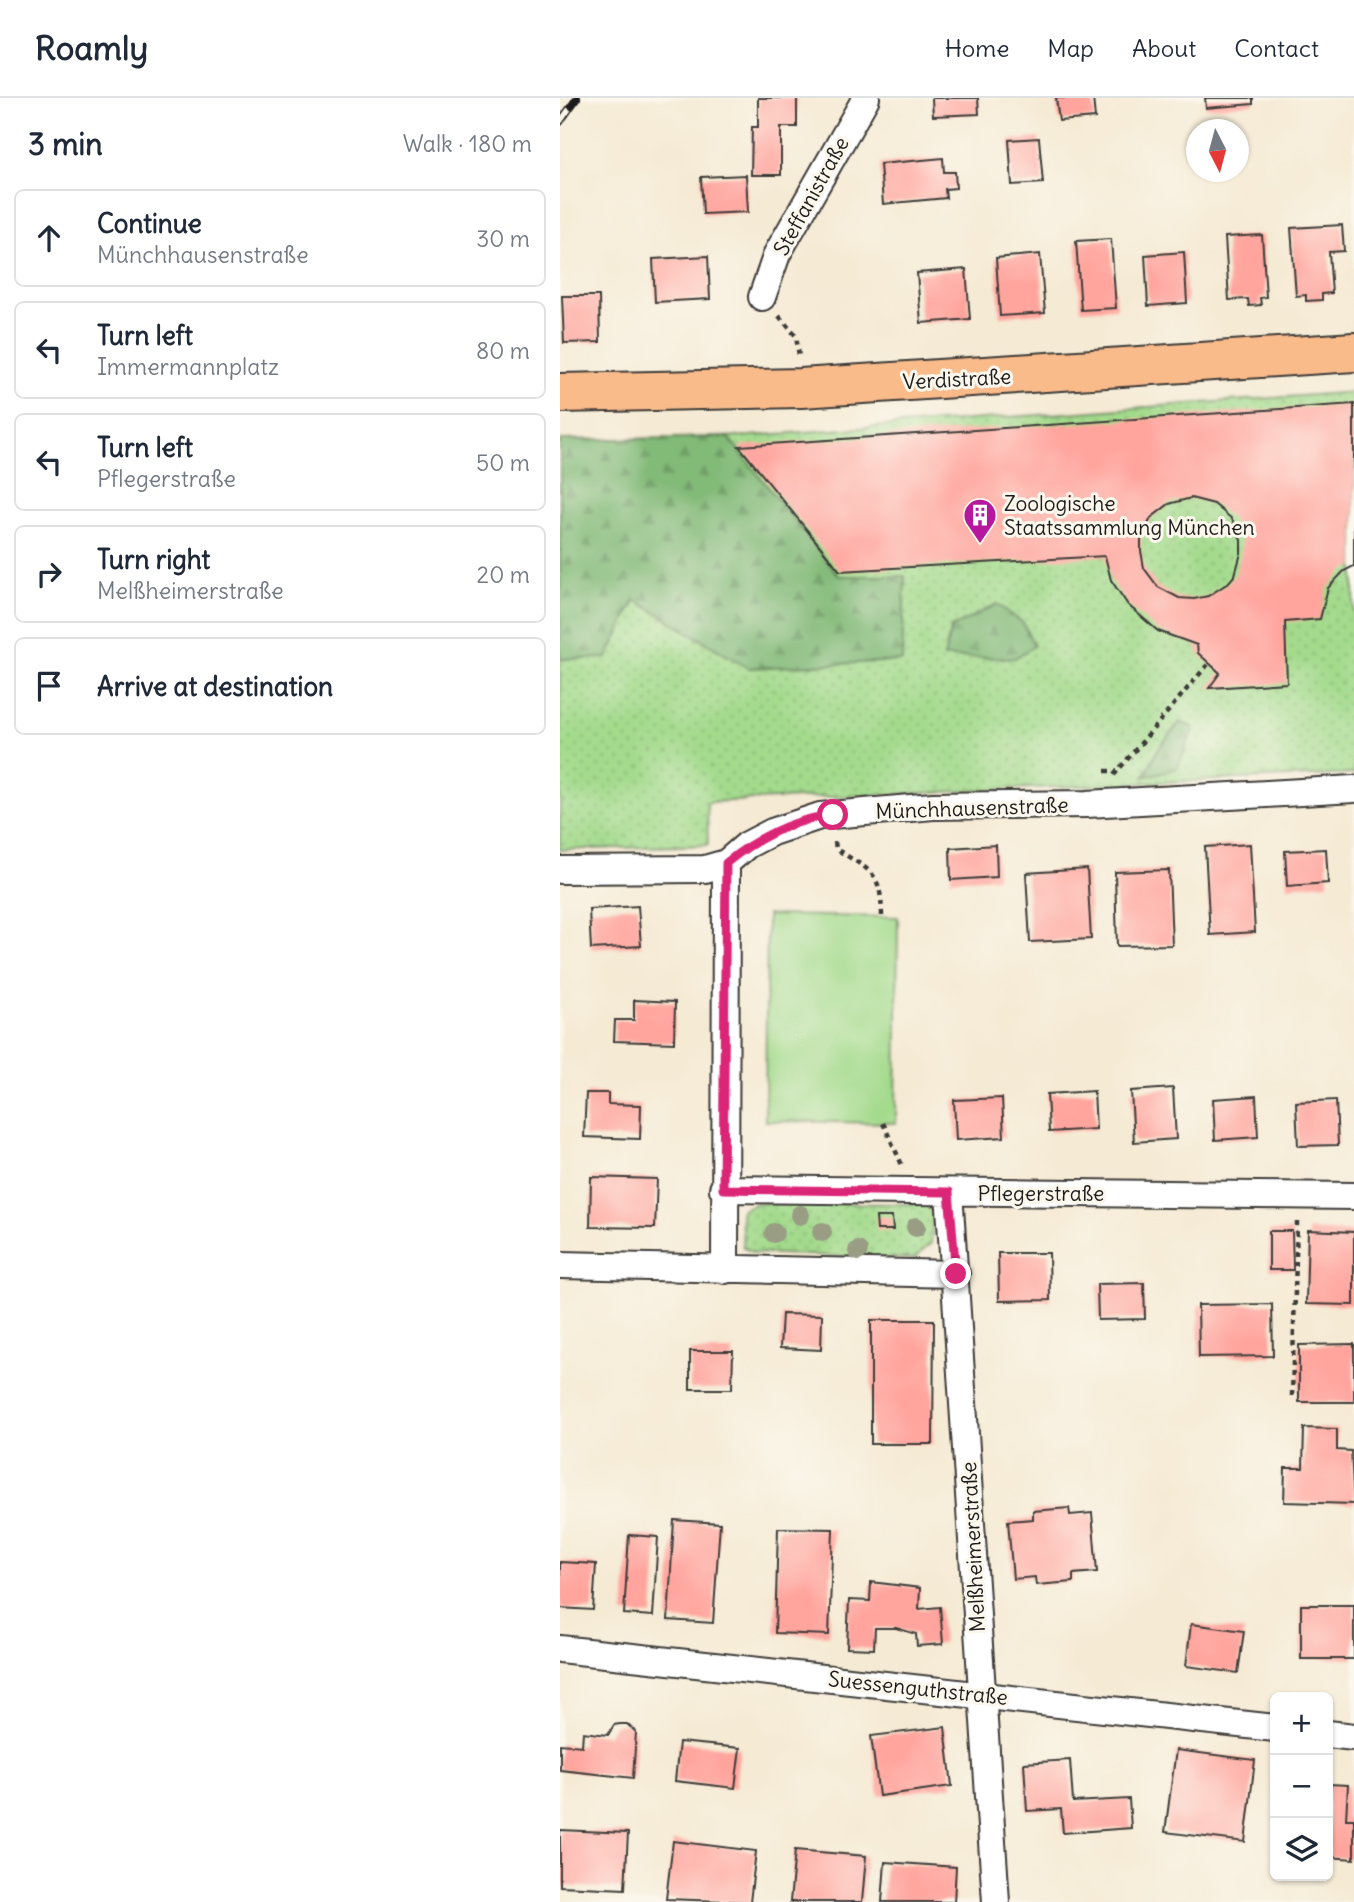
<!DOCTYPE html>
<html lang="en">
<head>
<meta charset="utf-8">
<style>
	body { margin:0; font-family:Delius,sans-serif; background:#f6f6f7; color:#1f2937 }
	.controls { position:absolute; right:21px; bottom:21px; display:grid; overflow:hidden; border-radius:10px; box-shadow:0 2px 5px #0004 }
	.controls button { width:63px; height:63px; display:grid; place-items:center; padding:0; border:0; border-bottom:2px solid #e0e1e3; background:#fff; color:#1f2937; font:35px sans-serif }
	.compass { position:absolute; left:626px; top:21px; width:63px; height:63px; border-radius:50%; background:#fff; box-shadow:0 2px 5px #0004; rotate:174deg }
	.stop { position:absolute; width:21px; height:21px; margin:-16px; border:5px solid #db2777; border-radius:50%; background:#fff }
	.stop.end { background:#db2777; border-color:#fff; box-shadow:0 2px 7px #0008 }
	.list { margin:0; padding:0; list-style:none }
	h2 { display:flex; justify-content:space-between; align-items:center; height:91px; margin:0; padding:0 28px; font-size:30px }
	h2 small { font-size:23px; font-weight:400; color:#747a83 }
	.list li { display:grid; grid-template-columns:46px 1fr auto; gap:21px; align-items:center; box-sizing:border-box; height:98px; margin:0 14px 14px; padding:0 14px; border:2px solid #e0e1e3; border-radius:10px }
	.list b { display:block; font-size:26px; white-space:nowrap }
	.list p { margin:0; font-size:23px; white-space:nowrap; color:#747a83 }
	.list em { font-size:23px; font-style:normal; color:#747a83 }
	.icon { flex:none; width:38px; height:38px; fill:none; stroke:currentColor; stroke-width:2; stroke-linecap:round; stroke-linejoin:round }
	.map { position:relative; flex:none; width:794px; height:1804px; overflow:hidden }
	header { display:flex; align-items:center; gap:42px; box-sizing:border-box; height:98px; padding:0 35px; background:#fff; border-bottom:2px solid #e0e1e3 }
	header strong { font-size:33px }
	nav { display:flex; gap:38px; margin-inline-start:auto; font-size:24px }
	main { display:flex }
	aside { flex:1; background:#fff }
	.map>svg:first-child { display:block }
</style>
</head>
<body>
<header>
<strong>Roamly</strong>
<nav><a>Home</a><a>Map</a><a>About</a><a>Contact</a></nav>
</header>
<main>
<aside>
<h2>3 min<small>Walk · 180 m</small></h2>
<ul class="list">
<li><svg class="icon" aria-label="ahead" viewBox="0 0 24 24"><path d="M12 20V5M6 11l6-6 6 6"/></svg><div><b>Continue</b><p>Münchhausenstraße</p></div><em>30 m</em></li>
<li><svg class="icon" aria-label="left" viewBox="0 0 24 24"><path d="M17 20v-9H6M10 6l-5 5 5 5"/></svg><div><b>Turn left</b><p>Immermannplatz</p></div><em>80 m</em></li>
<li><svg class="icon" aria-label="left" viewBox="0 0 24 24"><path d="M17 20v-9H6M10 6l-5 5 5 5"/></svg><div><b>Turn left</b><p>Pflegerstraße</p></div><em>50 m</em></li>
<li><svg class="icon" aria-label="right" viewBox="0 0 24 24"><path d="M7 20v-9h11M14 6l5 5-5 5"/></svg><div><b>Turn right</b><p>Melßheimerstraße</p></div><em>20 m</em></li>
<li><svg class="icon" aria-label="arrive" viewBox="0 0 24 24"><path d="M6 21V4h12l-3 4 3 4H6"/></svg><div><b>Arrive at destination</b></div></li>
</ul>
</aside>
<div class="map">
<svg width="794" height="1804" viewBox="0 0 794 1804">
	<defs>
		<pattern id="green-dots" width="8" height="8" patternUnits="userSpaceOnUse" patternTransform="scale(1.75)"><rect width="8" height="8" fill="#a3da8c"/><path d="M2 2h.1M6 6h.1" fill="none" stroke="#8cba78" stroke-width="1.8" stroke-linecap="round"/></pattern>
		<pattern id="forest-firs" width="22" height="20" patternUnits="userSpaceOnUse" patternTransform="scale(1.75)"><rect width="22" height="20" fill="#82ba78"/><path d="M5 1l3.5 6h-7zM16 11l3.5 6h-7z" fill="#709f67"/></pattern>
	</defs>
	<rect width="100%" height="100%" fill="#fbf7ec"/>
	<filter id="ink" filterUnits="userSpaceOnUse"><feTurbulence type="fractalNoise" baseFrequency=".0143" numOctaves="2"/><feDisplacementMap in="SourceGraphic" scale="14" xChannelSelector="R" yChannelSelector="G"/><feConvolveMatrix kernelMatrix="1 2 1 2 8 2 1 2 1" color-interpolation-filters="sRGB"/></filter>
	<filter id="wash" filterUnits="userSpaceOnUse"><feTurbulence type="fractalNoise" baseFrequency=".00686" numOctaves="4" result="noise"/><feDisplacementMap in="SourceGraphic" scale="28" xChannelSelector="R" yChannelSelector="G"/><feGaussianBlur stdDeviation="1.57" result="paint"/><feColorMatrix in="noise" values="0 0 0 0 0 0 0 0 0 0 0 0 0 0 0 0 0 1.4 0 .05"/><feComposite in="paint" operator="in"/></filter>
	<g filter="url(#wash)">
		<rect width="100%" height="100%" fill="#f5ead4"/>
		<!-- green -->
		<path fill="url(#green-dots)" stroke="#607b54" stroke-width="2" d="M794,294v382l-647,28 1,43 -148,5v-408l190,-6z
			M196,1105l171,1 6,11 -2,28 -17,16 -160,-6 -11,-6 -2,-37z"/>
		<!-- forest -->
		<path fill="url(#forest-firs)" stroke="#4f6b4a" stroke-width="2" d="M168,339l111,139h66l-3,85 -154,7 -113,-68 -28,58 -47,1v-219z
			M437,506l26,19 11,23 -19,12 -71,-1 7,-29z
			M620,624l14,6 -17,40 -33,9 14,-28z"/>
		<!-- pitch -->
		<path fill="#a3da8c" stroke="#607b54" stroke-width="2" d="M207,817l131,2 -2,206 -131,-2z"/>
		<g id="blocks">
			<!-- building -->
			<path fill="#ffa59e" fill-rule="evenodd" d="M198,0h39v29h-16v48h-30l1,-48h6z
				M372,0h46l1,16 -46,2z
				M496,0h37l2,20 -36,3z
				M645,0h48v6l-47,4z
				M479,40l4,45 -31,2 -3,-45z
				M383,60l1,14h11l1,16 -11,1 1,9 -63,6 -3,-40z
				M186,77l2,37 -45,2 -2,-37z
				M782,127l2,26 -15,1 3,41 -10,1v6l-16,1v-6l-10,1 -5,-68z
				M702,137l4,62 -6,1 1,7 -12,1 -1,-7 -19,1 -4,-63z
				M551,141l5,69 -35,2 -5,-69z
				M624,154l3,51 -39,3 -3,-51z
				M480,156l5,59 -45,3 -4,-58z
				M148,158l2,43 -55,3 -2,-43z
				M406,171l4,50 -49,4 -4,-50z
				M2,198h37l1,46 -36,1z
				M794,306v162l-10,5 -16,17 -8,31 -35,3 2,61 -78,5 11,-15 -22,-20 -1,-8 -39,-14 -30,-26 -17,-25 -6,-24 -265,15 -101,-125zM631,400l23,6 18,15 9,21v13l-6,22 -7,8 -20,13 -14,3 -15,-1 -21,-11 -14,-19 -3,-17v-12l10,-21 18,-14z
				M690,746l5,88 -45,3 -5,-88z
				M436,747l1,32 -46,3 -1,-32z
				M766,751l2,34 -41,3 -2,-35z
				M527,771l4,70 -61,3 -4,-69z
				M609,772l3,75 -55,1 -2,-74z
				M78,808l3,40 -50,3 -2,-40z
				M74,902l41,2 -1,41 -60,-2 1,-21h19z
				M613,990l3,51 -42,3 -3,-51z
				M534,993l2,38 -47,3 -2,-38z
				M26,995h22v11l33,1 -1,34 -56,-2z
				M696,998l2,41 -43,3 -2,-41z
				M442,1000l2,39 -48,3 -2,-40z
				M776,1002l2,45 -40,1 -2,-44z
				M31,1079l66,2 -2,49 -65,-1z
				M316,1119h16l1,13h-16z
				M748,1132l46,2v73l-48,-1z
				M709,1133h23l1,39h-24z
				M438,1155h51l1,47 -51,1z
				M584,1185l1,36 -47,1 -1,-36z
				M712,1206l1,52 -74,1 -1,-52z
				M222,1216l40,1 -1,35 -41,-2z
				M311,1222h63l-1,124h-62z
				M794,1246v58h-55v-57z
				M130,1253h43l-1,38h-42z
				M744,1330l33,1v21l14,1 3,53 -70,-2 1,-34h18z
				M509,1410l1,7 22,-2 5,59 -24,2v8l-37,3 -1,-8 -22,2 -5,-58 25,-2v-8z
				M114,1422l46,3 -7,100 -45,-3z
				M218,1430l55,1 -4,106 -54,-2z
				M69,1437l29,2 -5,79 -29,-2z
				M0,1464l36,2 -3,46 -33,-2z
				M311,1484l49,6 -1,21 21,-2 3,37 -26,2 -1,-12 -20,-6h-21l-1,21 -27,-1 2,-48 21,1z
				M741,1507h53v54h-53z
				M631,1526l53,7 -6,42 -52,-7z
				M60,1626h7l9,8 -3,46 -73,-8v-26l22,2 1,-14 25,3 6,-10z
				M385,1629l7,59 -73,10 -8,-60z
				M119,1644l61,6 -5,40 -60,-7z
				M616,1652l79,10 -10,82 -80,-10z
				M510,1662l3,42 56,-3 2,29 -68,5 -2,-24 -34,2 -3,-48z
				M768,1686l20,1 -2,34h8v40l-26,-2z
				M0,1732l68,3 -3,56 -65,-3z
				M113,1743l83,10 -6,51 -84,-3z
				M235,1752l71,6 -4,46h-72z
				M325,1764l71,5 -2,35h-72z"/>
		</g>
	</g>
	<g filter="url(#ink)">
		<use href="#blocks" fill-opacity="0" stroke="#3d3b38" stroke-width="2"/>
		<g fill="none" stroke-linecap="round" stroke-linejoin="round">
			<defs>
				<path id="street" d="M202,199l15,-43 89,-156
					M0,772l145,-1 21,-6 21,-18 25,-13 48,-16 113,-10 154,-2 267,-15
					M163,1091l631,7
					M389,1094l47,710
					M0,1167l396,9
					M165,1172l1,-407
					M0,1551l715,79
					M768,1636l26,3"/>
				<path id="primary" d="M0,295l241,-5 553,-36"/>
			</defs>
			<!-- street casing -->
			<use href="#street" stroke="#3d3b38" stroke-width="30"/>
			<!-- primary casing -->
			<use href="#primary" stroke="#3d3b38" stroke-width="42"/>
			<!-- path -->
			<path stroke="#3d3b38" stroke-width="4.5" stroke-dasharray="5 5" stroke-linecap="butt" d="M219,218l17,20 3,20
				M545,673h12
				M554,677l95,-112
				M275,744l1,7c36,23 45,22 46,67
				M323,1025l19,42
				M732,1298l5,-174"/>
			<!-- street -->
			<use href="#street" stroke="#fff" stroke-width="26"/>
			<!-- primary -->
			<use href="#primary" stroke="#fabb8b" stroke-width="38"/>
			<defs>
				<path id="rail" d="M0,24l17,-24"/>
			</defs>
			<!-- rail casing -->
			<use href="#rail" stroke="#1c1c1c" stroke-width="8"/>
			<!-- rail -->
			<use href="#rail" stroke="#fbf7ec" stroke-width="5" stroke-dasharray="16" stroke-linecap="butt"/>
		</g>
		<!-- trees -->
		<g fill="#989d84">
			<circle cx="240" cy="1117" r="10"/>
			<circle cx="356" cy="1129" r="10"/>
			<circle cx="262" cy="1134" r="10"/>
			<circle cx="214" cy="1135" r="10"/>
			<circle cx="298" cy="1153" r="10"/>
		</g>
	</g>
	<g fill="none" stroke-linecap="round" stroke-linejoin="round" filter="url(#ink)">
		<!-- route -->
		<path stroke="#db2777" stroke-width="9" d="M273,717c-40,4 -76,23 -107,48l-3,326 226,3 7,82"/>
	</g>
	<!-- icons -->
	<defs>
		<symbol id="building-pin" viewBox="-11 -11 22 30"><path d="M0 17L-7.5 6A9.5 9.5 0 1 1 7.5 6Z" fill="#b5179e" stroke="#fbf7ec"/><path d="M-4-6H4V6H1V3H-1V6H-4ZM-2.5-4.3h1.7v1.8h-1.7ZM.8-4.3h1.7v1.8H.8ZM-2.5-1h1.7V.8h-1.7ZM.8-1h1.7V.8H.8Z" fill="#fff"/></symbol>
	</defs>
	<g fill-rule="evenodd">
		<use href="#building-pin" x="401" y="398" width="38" height="52"/>
	</g>
	<g text-anchor="middle" dominant-baseline="central" stroke-width="6" stroke-linejoin="round" paint-order="stroke">
		<!-- street labels -->
		<g font-size="21" fill="#1c1c1c" stroke="#fbf7ec">
			<text transform="translate(251 98) rotate(-61)">Steffanistraße</text>
			<text transform="translate(397 281) rotate(-3)">Verdistraße</text>
			<text transform="translate(412 710) rotate(-2)">Münchhausenstraße</text>
			<text x="481" y="1095">Pflegerstraße</text>
			<text transform="translate(413 1449) rotate(-93)">Melßheimerstraße</text>
			<text transform="translate(358 1590) rotate(6)">Suessenguthstraße</text>
		</g>
		<!-- poi labels -->
		<g font-size="21" fill="#1c1c1c" stroke="#fbf7ec" text-anchor="start">
			<text x="444" y="405">Zoologische<tspan x="444" dy="24">Staatssammlung München</tspan></text>
		</g>
	</g>
</svg>
<div class="controls">
<button>+</button>
<button>−</button>
<button><svg class="icon" aria-label="layers" viewBox="0 0 24 24"><path d="M12 4l9 5-9 5-9-5zM3 14l9 5 9-5"/></svg></button>
</div>
<svg class="compass" viewBox="-18 -18 36 36"><path d="M0-13l5 13h-10z" fill="#e53935"/><path d="M0 13l5-13h-10z" fill="#747a83"/></svg>
<div class="stop" style="left:273px;top:717px"></div>
<div class="stop end" style="left:396px;top:1176px"></div>
</div>
</main>
</body>
</html>
